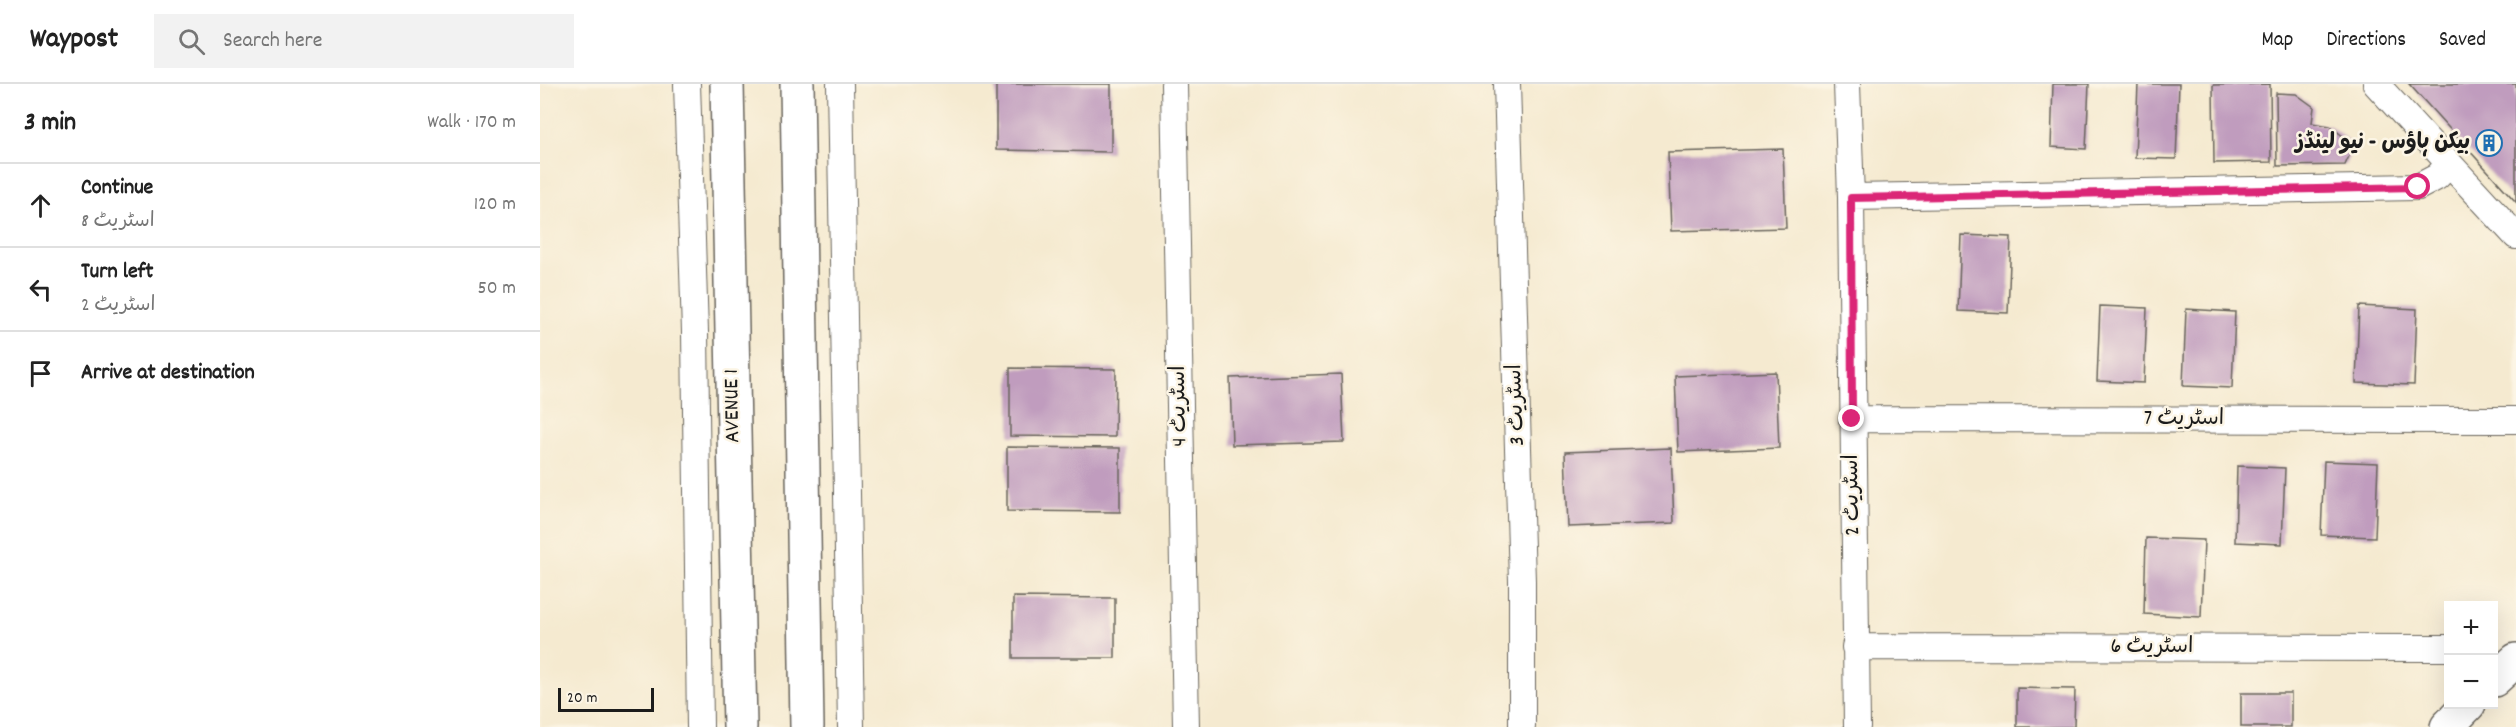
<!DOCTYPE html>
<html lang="en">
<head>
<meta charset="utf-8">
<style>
	body { margin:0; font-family:Dekko,"Playpen Sans Arabic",sans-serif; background:#f2f2f2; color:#222 }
	.controls { position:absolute; right:18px; bottom:18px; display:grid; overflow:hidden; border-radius:0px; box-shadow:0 6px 24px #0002 }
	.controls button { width:54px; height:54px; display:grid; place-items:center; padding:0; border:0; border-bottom:2px solid #e0e0e0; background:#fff; color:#222; font:30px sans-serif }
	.scale { position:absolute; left:18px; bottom:15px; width:96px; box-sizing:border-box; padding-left:6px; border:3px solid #1c1c1c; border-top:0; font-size:16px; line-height:21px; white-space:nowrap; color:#1c1c1c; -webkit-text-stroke:4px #fcf5e5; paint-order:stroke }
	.stop { position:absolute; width:18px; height:18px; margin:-14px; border:4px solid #db2777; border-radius:50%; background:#fff }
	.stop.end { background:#db2777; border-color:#fff; box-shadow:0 2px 6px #0008 }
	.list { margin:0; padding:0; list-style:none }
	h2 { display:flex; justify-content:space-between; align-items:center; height:78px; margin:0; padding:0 24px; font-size:26px }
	h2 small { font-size:20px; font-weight:400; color:#767676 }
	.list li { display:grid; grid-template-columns:39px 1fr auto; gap:18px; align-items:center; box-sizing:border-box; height:84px; padding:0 24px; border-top:2px solid #e0e0e0 }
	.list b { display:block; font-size:22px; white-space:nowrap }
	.list p { margin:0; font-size:20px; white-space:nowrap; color:#767676 }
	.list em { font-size:20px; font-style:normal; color:#767676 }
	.icon { flex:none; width:33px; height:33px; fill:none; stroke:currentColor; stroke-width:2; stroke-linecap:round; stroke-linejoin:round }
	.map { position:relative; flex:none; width:1976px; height:643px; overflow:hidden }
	header { display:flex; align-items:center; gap:36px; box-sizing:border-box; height:84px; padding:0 30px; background:#fff; border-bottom:2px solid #e0e0e0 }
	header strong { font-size:28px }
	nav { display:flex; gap:33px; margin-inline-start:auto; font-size:21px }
	.search { width:420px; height:54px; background:#f2f2f2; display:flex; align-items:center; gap:15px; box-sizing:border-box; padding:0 21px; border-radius:0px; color:#767676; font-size:22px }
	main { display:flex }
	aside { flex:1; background:#fff }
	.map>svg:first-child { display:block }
</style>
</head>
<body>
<header>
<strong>Waypost</strong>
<div class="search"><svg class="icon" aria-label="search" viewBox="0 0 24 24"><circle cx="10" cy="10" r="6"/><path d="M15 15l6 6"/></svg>Search here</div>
<nav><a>Map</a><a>Directions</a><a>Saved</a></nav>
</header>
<main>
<aside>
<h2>3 min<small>Walk · 170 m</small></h2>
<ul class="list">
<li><svg class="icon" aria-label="ahead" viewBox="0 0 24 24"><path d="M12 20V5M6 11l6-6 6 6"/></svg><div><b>Continue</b><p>اسٹریٹ 8</p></div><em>120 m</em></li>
<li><svg class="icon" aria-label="left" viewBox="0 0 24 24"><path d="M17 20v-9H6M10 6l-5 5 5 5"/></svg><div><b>Turn left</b><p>اسٹریٹ 2</p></div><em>50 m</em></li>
<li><svg class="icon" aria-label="arrive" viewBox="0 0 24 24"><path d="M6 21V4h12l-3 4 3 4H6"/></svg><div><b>Arrive at destination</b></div></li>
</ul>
</aside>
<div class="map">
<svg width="1976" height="643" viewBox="0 0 1976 643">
	<rect width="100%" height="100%" fill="#fcf5e5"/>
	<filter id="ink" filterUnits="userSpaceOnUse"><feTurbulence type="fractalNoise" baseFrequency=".0167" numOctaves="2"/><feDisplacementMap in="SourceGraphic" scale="12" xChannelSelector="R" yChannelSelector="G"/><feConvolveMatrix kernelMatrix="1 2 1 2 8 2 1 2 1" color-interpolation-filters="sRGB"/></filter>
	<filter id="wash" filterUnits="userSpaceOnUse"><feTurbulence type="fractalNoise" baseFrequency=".008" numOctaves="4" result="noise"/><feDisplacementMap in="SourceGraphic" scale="24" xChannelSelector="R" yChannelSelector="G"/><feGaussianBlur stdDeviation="1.35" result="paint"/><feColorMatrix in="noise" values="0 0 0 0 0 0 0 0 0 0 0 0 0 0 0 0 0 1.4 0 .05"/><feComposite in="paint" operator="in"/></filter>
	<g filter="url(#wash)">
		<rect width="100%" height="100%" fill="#f5ead0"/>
		<g id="blocks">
			<!-- building -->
			<path fill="#c09cbe" d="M456,0h115v68l-115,-2z
				M1513,0h36l-3,65 -35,-2z
				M1598,0h41l-3,75 -41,-1z
				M1730,0l1,78 -57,1 -1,-78z
				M1869,0h107v118z
				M1736,9l20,1 18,13 -2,16 18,3 24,19 -9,20 -68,1z
				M1243,65l3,79 -115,3 -3,-79z
				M1421,151l50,2 -3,76 -50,-2z
				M1560,222l47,2 -3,75 -47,-2z
				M1819,222l58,3 -3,76 -58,-2z
				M1646,225l49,3 -3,76 -49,-2z
				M470,284l106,1 -1,68 -105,-1z
				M1236,288l3,76 -101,4 -3,-76z
				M801,290l3,68 -112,3 -2,-67z
				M467,363l113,1v64l-113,-1z
				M1131,364l3,75 -106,4 -3,-75z
				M1784,377l54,2 -3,74 -54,-2z
				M1697,382l48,2 -3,76 -47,-2z
				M1606,454l58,2 -3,77 -57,-3z
				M473,513l102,1v60h-102z
				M1477,604l58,1 -1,38h-57z
				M1701,609h50v34h-50z"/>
		</g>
	</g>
	<g filter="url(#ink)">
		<use href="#blocks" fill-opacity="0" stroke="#68645b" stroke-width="1.5"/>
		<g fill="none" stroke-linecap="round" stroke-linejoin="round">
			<defs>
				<path id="minor" d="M147,0l8,248 5,395
					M300,0l11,643
					M634,0l12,643
					M967,0l15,497v146
					M1307,0l4,113 6,530
					M1836,0l140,152
					M1311,113l567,-10 19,-10 12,-13
					M1312,335l664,1
					M1315,563l593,1"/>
				<path id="tertiary" d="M1954,596l22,-20
					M1907,643l22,-23"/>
				<path id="secondary" d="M187,0l13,643
					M257,0l10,643"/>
			</defs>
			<!-- minor casing -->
			<use href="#minor" stroke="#68645b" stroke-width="28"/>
			<!-- tertiary casing -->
			<use href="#tertiary" stroke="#68645b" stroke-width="36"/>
			<!-- secondary casing -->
			<use href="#secondary" stroke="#68645b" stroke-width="36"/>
			<!-- minor -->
			<use href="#minor" stroke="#fff" stroke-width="26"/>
			<!-- tertiary -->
			<use href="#tertiary" stroke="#fff" stroke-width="33"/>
			<!-- secondary -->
			<use href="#secondary" stroke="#fff" stroke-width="33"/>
		</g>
	</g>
	<g fill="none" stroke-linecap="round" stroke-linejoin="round" filter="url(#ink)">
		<!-- route -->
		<path stroke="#db2777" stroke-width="8" d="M1312,335l-1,-221 567,-11"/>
	</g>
	<!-- icons -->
	<defs>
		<symbol id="building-ring" viewBox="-11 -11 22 22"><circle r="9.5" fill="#fcf5e5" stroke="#1f6fb2" stroke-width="1.5"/><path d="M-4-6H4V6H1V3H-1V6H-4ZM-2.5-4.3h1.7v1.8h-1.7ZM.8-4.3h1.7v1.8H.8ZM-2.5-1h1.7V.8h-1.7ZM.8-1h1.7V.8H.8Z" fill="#1f6fb2"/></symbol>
	</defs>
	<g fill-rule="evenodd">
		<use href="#building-ring" x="1934" y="44" width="30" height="30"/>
	</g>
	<g text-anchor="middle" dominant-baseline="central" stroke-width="5" stroke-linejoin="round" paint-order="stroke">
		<!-- poi labels -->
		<g font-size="22" font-weight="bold" fill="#1c1c1c" stroke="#fcf5e5" text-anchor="end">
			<text x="1930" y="59">بیکن ہاؤس - نیو لینڈز</text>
		</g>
		<!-- street labels -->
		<g font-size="22" fill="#1c1c1c" stroke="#fcf5e5">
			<text transform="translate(977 321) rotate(-92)">اسٹریٹ 3</text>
			<text transform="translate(193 322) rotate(-91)">AVENUE 1</text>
			<text transform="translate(640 322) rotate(-91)">اسٹریٹ 4</text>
			<text x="1644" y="335">اسٹریٹ 7</text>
			<text transform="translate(1313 411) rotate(-91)">اسٹریٹ 2</text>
			<text x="1612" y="563">اسٹریٹ 6</text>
		</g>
	</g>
</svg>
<div class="controls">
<button>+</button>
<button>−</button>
</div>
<div class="scale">20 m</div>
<div class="stop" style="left:1878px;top:103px"></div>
<div class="stop end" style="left:1312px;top:335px"></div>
</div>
</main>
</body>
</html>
